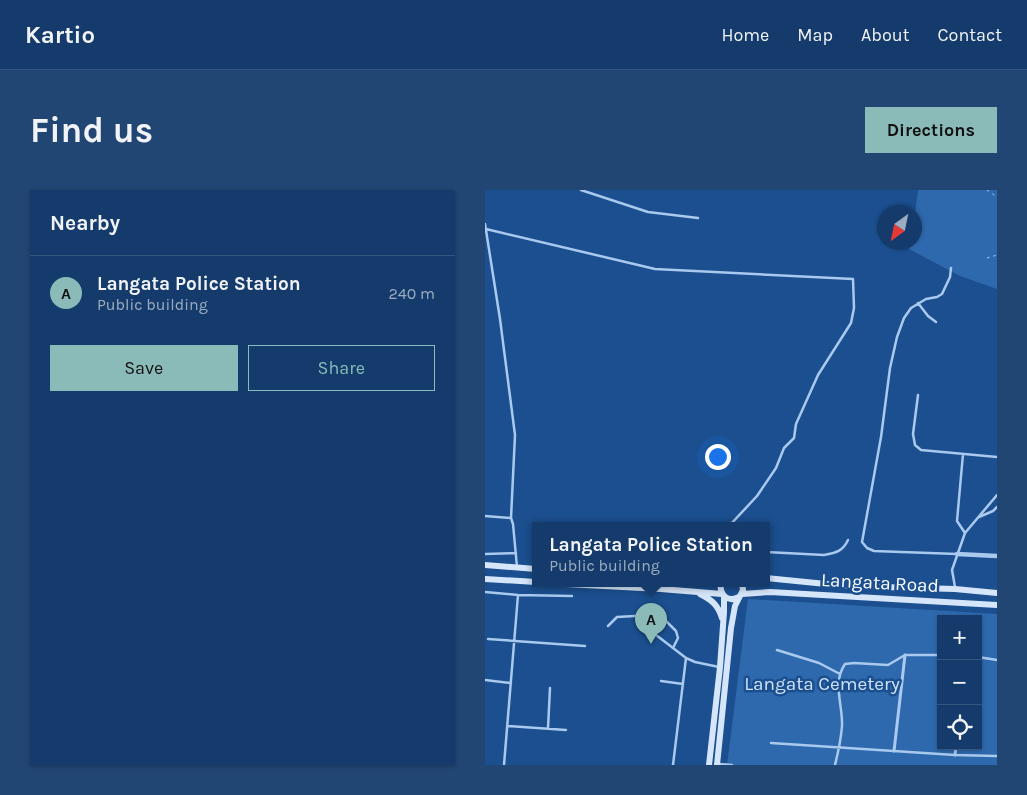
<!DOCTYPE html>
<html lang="en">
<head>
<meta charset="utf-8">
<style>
	body { margin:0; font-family:Karla,sans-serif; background:#214673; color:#f1f3f6 }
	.controls { position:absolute; right:15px; bottom:15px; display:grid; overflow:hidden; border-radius:0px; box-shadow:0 1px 4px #0004 }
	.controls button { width:45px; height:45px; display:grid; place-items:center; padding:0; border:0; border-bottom:1px solid #33557e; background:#143b6b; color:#f1f3f6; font:25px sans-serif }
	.compass { position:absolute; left:392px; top:15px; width:45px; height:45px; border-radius:50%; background:#143b6b; box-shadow:0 1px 4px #0004; rotate:213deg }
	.you { position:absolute; left:232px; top:266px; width:18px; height:18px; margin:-12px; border:4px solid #fff; border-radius:50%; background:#1a73e8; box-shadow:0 0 0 8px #1a73e833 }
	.badge { display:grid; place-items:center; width:32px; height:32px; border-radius:50%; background:#8bbbb9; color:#111; font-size:16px; font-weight:700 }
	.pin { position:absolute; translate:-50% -41px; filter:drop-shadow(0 1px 2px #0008) }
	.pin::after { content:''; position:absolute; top:26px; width:18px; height:15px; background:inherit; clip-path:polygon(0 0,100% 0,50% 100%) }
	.popup { position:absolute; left:47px; top:332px; width:238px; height:65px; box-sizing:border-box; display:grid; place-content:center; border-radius:0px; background:#143b6b; filter:drop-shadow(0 1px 4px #0005); font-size:16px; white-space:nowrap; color:#9dadc1 }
	.popup b { font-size:19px; color:#f1f3f6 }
	.popup::after { content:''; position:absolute; left:50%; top:100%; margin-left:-10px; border:10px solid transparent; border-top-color:#143b6b }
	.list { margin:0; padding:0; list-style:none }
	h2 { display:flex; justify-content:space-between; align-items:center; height:65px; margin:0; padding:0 20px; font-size:21px }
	h2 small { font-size:16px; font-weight:400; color:#9dadc1 }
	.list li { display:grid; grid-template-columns:32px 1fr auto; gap:15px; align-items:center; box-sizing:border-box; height:75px; padding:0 20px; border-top:1px solid #33557e }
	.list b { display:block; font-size:19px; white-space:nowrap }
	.list p { margin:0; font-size:16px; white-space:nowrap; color:#9dadc1 }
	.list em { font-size:16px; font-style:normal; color:#9dadc1 }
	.actions { display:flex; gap:10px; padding:15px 20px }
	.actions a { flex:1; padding:11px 0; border:1px solid #8bbbb9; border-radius:0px; text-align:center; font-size:18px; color:#8bbbb9 }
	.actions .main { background:#8bbbb9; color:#111 }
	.icon { flex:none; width:28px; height:28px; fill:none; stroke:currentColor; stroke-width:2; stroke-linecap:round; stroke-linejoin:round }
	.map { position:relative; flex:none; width:512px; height:575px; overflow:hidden; border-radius:0px }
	header { display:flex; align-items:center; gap:30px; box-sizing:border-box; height:70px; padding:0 25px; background:#143b6b; border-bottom:1px solid #33557e }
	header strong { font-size:24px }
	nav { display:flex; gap:28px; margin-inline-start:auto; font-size:18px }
	.intro { display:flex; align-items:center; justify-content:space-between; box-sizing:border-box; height:120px; padding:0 30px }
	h1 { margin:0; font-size:35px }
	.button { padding:12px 22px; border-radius:0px; background:#8bbbb9; color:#111; font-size:18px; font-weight:700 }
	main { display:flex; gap:30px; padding:0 30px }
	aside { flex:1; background:#143b6b; border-radius:0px; box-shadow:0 1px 4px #0004 }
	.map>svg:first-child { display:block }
</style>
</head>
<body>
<header>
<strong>Kartio</strong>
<nav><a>Home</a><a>Map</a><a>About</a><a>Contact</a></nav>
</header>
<div class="intro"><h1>Find us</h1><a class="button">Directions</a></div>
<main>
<aside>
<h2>Nearby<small></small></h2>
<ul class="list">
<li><span class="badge">A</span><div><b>Langata Police Station</b><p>Public building</p></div><em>240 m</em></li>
</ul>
<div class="actions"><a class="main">Save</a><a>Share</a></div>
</aside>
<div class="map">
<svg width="512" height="575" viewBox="0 0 512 575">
	<rect width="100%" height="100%" fill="#1b4f8f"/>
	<!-- green -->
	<path fill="#2e69ad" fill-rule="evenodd" d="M433,0h79v99l-37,-13 -51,-27 1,-6 5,-1v-29z
		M263,409l249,15v151h-270zM456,429h37v127h-37z"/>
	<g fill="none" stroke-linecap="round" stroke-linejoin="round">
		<!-- path -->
		<path stroke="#a9c9ee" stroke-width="1" stroke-dasharray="2.5 4" stroke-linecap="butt" d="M502,0l10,7
			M502,68l10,-3"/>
		<!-- service -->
		<path stroke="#a9c9ee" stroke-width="2.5" d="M96,0l67,22 50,6
			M0,34l15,95 15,116 -4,83 2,6 4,43
			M0,40l1,-1 169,40 198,10 1,29 -3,15 -33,52 -22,49 -2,14 -10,10 -8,20 -19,28 -27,29
			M466,78l-1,9 -8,17 -5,3 -11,2 -15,9 -7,10 -7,19 -7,31 -9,69 -19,105 5,6 7,3 83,3
			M433,113l10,13 8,6
			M433,205l-5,39 2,11 6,5 76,7
			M478,264l-6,67 8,12
			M0,326l26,2
			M494,327l14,-6 4,-4
			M49,347h2
			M281,362l58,3c12,-2 19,-4 24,-15
			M0,364l31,-1
			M470,397l-3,-17 13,-37 32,-38
			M0,402l33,3 54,1
			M159,426l3,12 39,30 9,4 24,5
			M123,436l9,-9 35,-2 11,3 13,13 2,7 -5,10
			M3,449l97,7
			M292,460l42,13 21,11
			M493,467l19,3
			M0,490l26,3
			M176,491l22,3
			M23,536l58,4
			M63,538l2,-40
			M286,553l184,12 42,1
			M234,574l13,1
			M19,575l14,-170
			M188,575l13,-107
			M350,575c3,-12 6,-26 7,-39 1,-21 -10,-43 3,-62l9,-1 34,2 17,-10h36"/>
		<!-- pedestrian -->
		<path stroke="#a9c9ee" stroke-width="3" d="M409,561l11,-96
			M470,565l1,-9"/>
		<!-- minor -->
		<path stroke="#a9c9ee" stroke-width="4.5" d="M472,364l40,2"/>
		<!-- secondary -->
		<path stroke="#d6e6fa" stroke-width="6" d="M0,375l51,4
			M281,388l80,8 109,3 42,4
			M0,389l51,3
			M62,393l114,6 61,5
			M236,393c-2,12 7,20 18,14
			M215,404c12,6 18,11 22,24
			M257,404l28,-2 227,13
			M224,575l11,-98 4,-55v-16
			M232,575l14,-137 4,-22 8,-16 -1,-7"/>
	</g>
	<g text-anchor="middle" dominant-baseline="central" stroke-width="5" stroke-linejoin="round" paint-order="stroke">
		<!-- street labels -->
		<g font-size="19" fill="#fff" stroke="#1b4f8f">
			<text transform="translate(395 393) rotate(3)">Langata Road</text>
		</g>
		<!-- park labels -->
		<g font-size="19" fill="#cfe3fa" stroke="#1b4f8f">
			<text x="337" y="494">Langata Cemetery</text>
		</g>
	</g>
</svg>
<div class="controls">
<button>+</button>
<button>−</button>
<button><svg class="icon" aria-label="locate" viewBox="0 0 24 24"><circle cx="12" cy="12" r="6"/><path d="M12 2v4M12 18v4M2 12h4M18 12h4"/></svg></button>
</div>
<svg class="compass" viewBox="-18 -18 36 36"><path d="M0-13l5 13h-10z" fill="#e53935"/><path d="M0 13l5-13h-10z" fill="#9dadc1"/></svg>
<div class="you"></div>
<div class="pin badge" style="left:166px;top:454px">A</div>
<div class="popup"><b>Langata Police Station</b>Public building</div>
</div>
</main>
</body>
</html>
